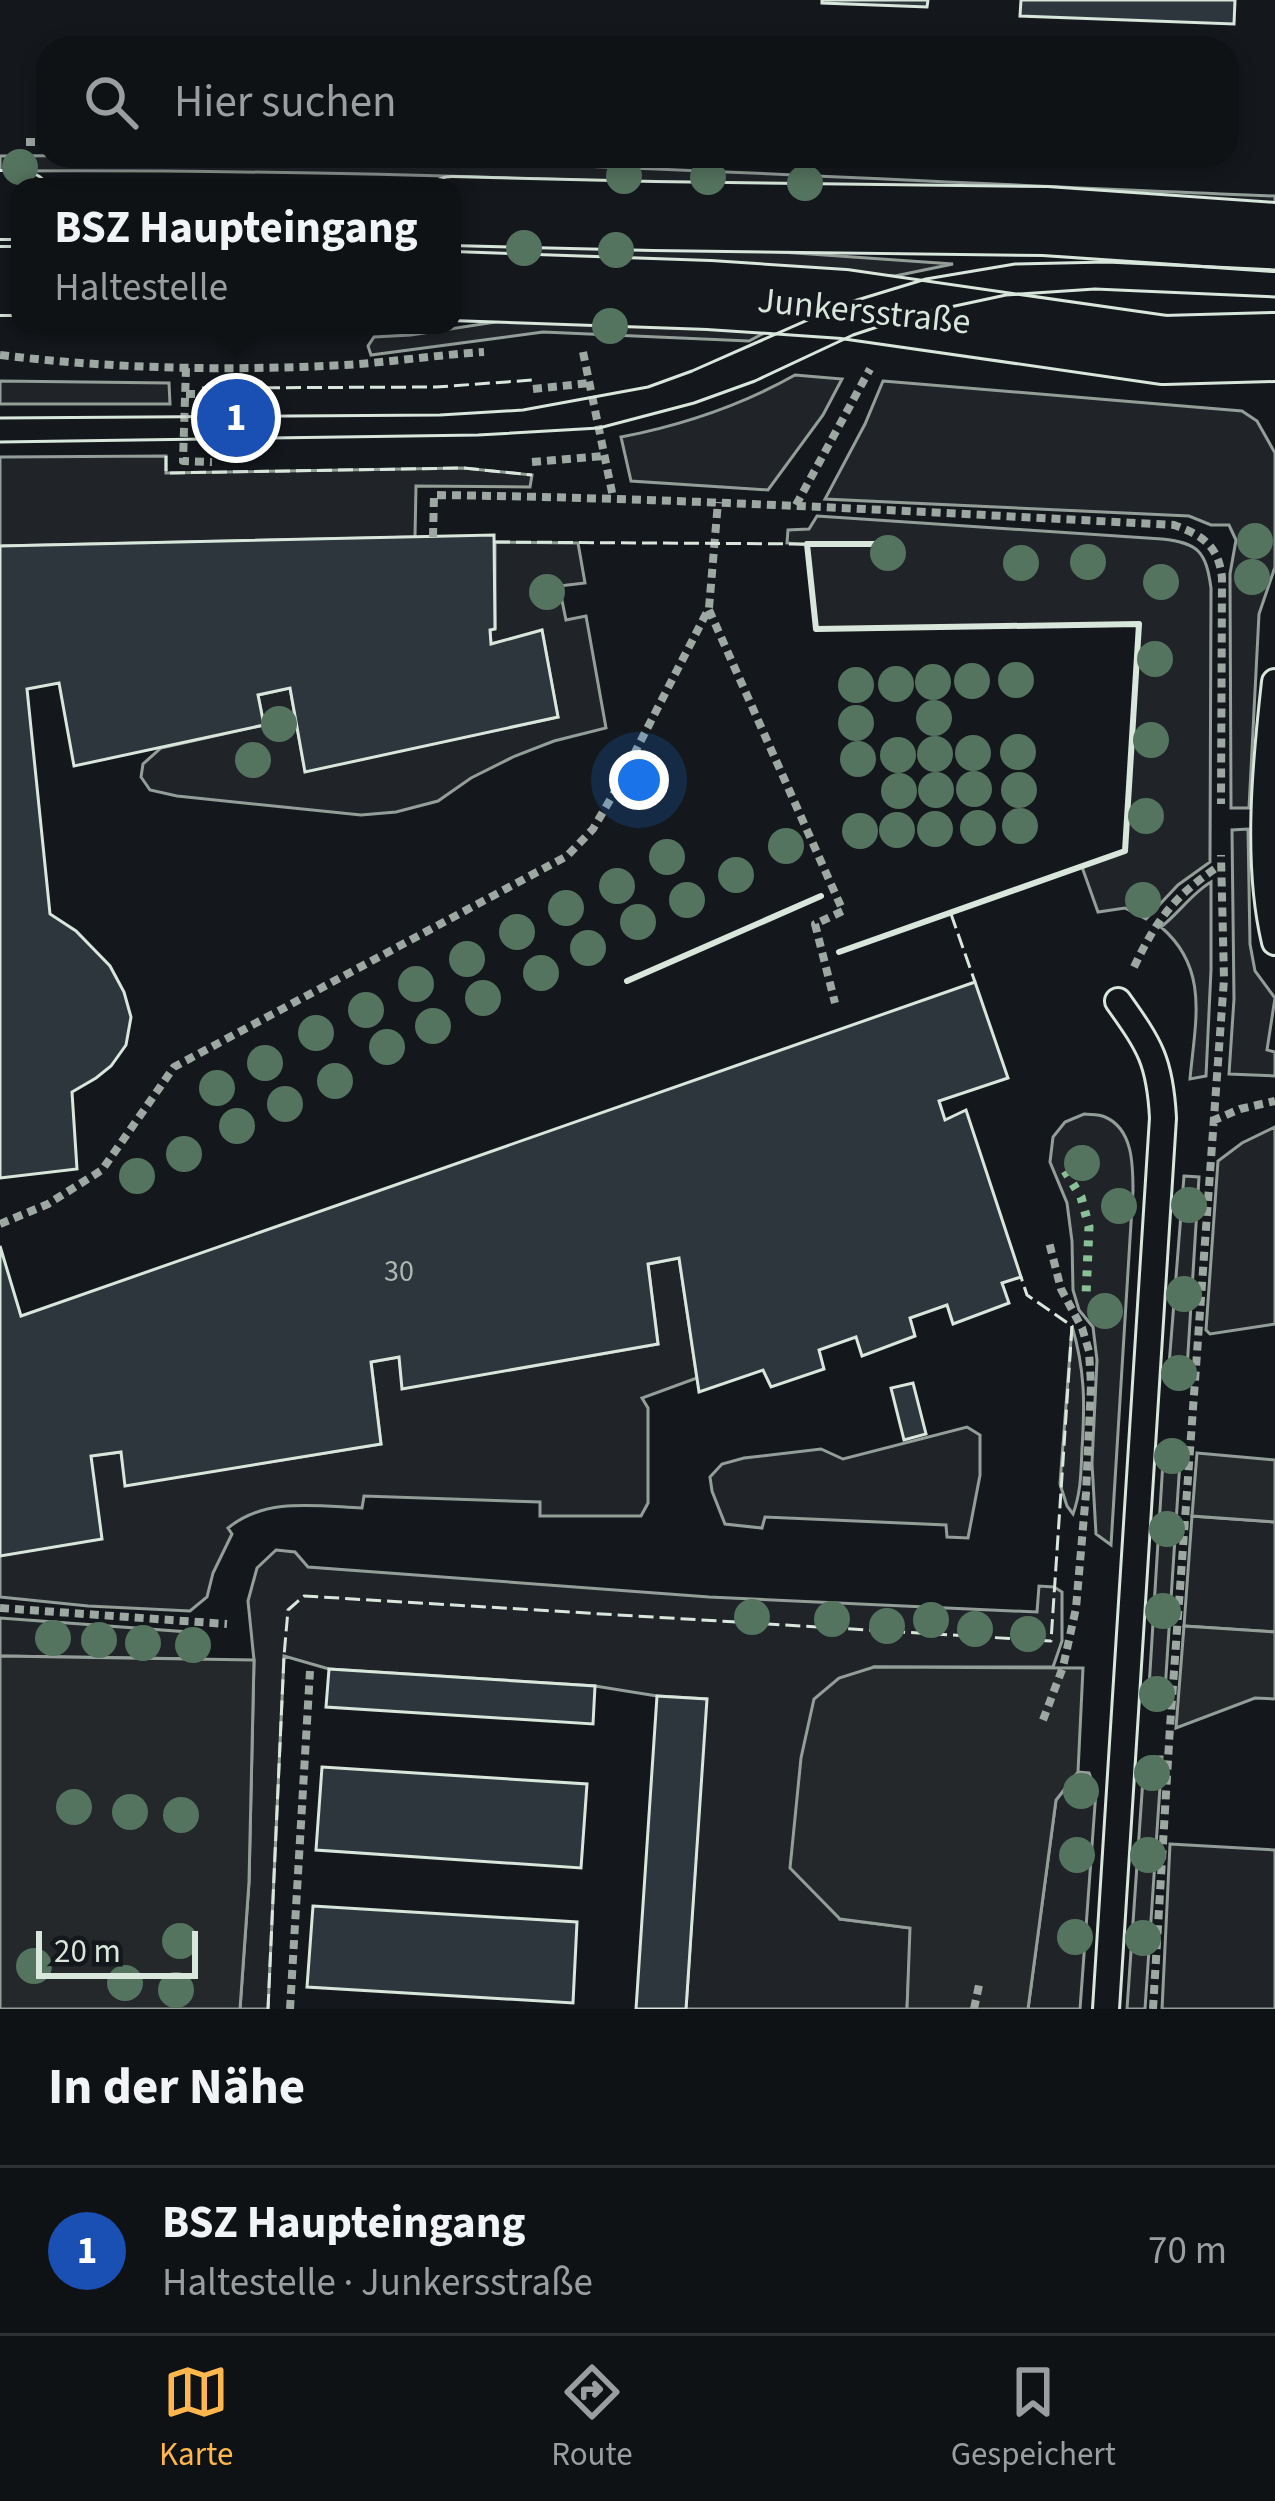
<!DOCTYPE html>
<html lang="de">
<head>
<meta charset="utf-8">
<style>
	body { margin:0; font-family:"Source Sans 3",sans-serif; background:#1d2022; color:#f1f3f6 }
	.scale { position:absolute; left:36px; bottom:30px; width:162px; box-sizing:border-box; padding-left:12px; border:6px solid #d8e6dc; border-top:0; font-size:33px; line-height:42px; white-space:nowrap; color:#d8e6dc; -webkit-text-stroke:9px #14181c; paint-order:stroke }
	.you { position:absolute; left:639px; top:780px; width:42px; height:42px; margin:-30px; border:9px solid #fff; border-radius:50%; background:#1a73e8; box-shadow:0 0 0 18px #1a73e833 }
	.badge { display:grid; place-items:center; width:78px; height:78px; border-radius:50%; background:#ffb74d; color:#fff; font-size:39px; font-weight:700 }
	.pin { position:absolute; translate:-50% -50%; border:6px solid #fff; box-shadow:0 3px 12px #0006 }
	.popup { position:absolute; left:11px; top:178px; width:450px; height:156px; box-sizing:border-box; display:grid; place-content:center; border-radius:24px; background:#0f1215; filter:drop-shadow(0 3px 9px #0005); font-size:39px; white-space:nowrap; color:#9b9ea0 }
	.popup b { font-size:45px; color:#f1f3f6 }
	.popup::after { content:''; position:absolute; left:50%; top:100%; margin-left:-24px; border:24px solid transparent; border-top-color:#0f1215 }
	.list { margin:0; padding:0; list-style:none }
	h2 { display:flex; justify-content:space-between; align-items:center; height:156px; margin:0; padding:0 48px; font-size:51px }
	h2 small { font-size:39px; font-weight:400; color:#9b9ea0 }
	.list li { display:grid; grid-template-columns:78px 1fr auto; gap:36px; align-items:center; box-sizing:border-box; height:168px; padding:0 48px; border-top:3px solid #2f3234 }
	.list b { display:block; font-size:45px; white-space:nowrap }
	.list p { margin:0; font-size:39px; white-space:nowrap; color:#9b9ea0 }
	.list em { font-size:39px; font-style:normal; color:#9b9ea0 }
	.icon { flex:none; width:66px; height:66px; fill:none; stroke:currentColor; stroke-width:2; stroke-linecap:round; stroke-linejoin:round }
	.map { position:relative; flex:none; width:1275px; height:2009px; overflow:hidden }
	.search { position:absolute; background:#0f1215; box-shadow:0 6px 18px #0003; left:36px; right:36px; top:36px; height:132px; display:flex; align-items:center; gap:30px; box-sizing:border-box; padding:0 42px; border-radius:36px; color:#9b9ea0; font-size:45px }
	.sheet { height:324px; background:#0f1215 }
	nav { display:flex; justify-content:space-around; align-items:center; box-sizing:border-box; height:168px; border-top:3px solid #2f3234; background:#0f1215; font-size:33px; color:#9b9ea0 }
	nav a { display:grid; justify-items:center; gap:6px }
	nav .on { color:#ffb74d }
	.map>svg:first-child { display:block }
</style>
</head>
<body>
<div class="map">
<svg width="1275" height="2009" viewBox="0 0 1275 2009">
	<rect width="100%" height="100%" fill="#14181c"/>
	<!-- green -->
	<path fill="#202428" stroke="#939e99" stroke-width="3" d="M0,156c424,-5 850,24 1275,40v14c-425,-19 -850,-42 -1275,-39z
		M452,238l258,9 243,17 -58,12 -443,-17z
		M515,319l257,10 -23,12 -206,-9 -172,23 -3,-9 6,-9 37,-2z
		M795,375l47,4 -19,36 -55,75 -137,-9 -10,-44c62,-12 119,-31 174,-62z
		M0,381l169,2 1,21h-170z
		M883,381l359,30 15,10 18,32v114l-16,47 -10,194h-18l-1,-234 6,-34 -7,-15h-18l-22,-9 -364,-17 40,-75z
		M166,456v17l297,-5 69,7 -2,12 -114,-1 -1,51 -415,9v-89z
		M817,516l345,23c37,4 44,13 49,49l-1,274 -32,23 -32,34 -21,-11 -27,4 -16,-45 43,-16 14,-227 -323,5 -9,-84 -20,-2 1,-13 21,-1z
		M495,542l83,1 7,40 -26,3 7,34 20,-4 20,112 -52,13 -39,15 -44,22 -33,23 -42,11 -35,3 -184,-19 -27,-6 -9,-13 2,-13 18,-16 103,-23 -6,-30 32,-7 15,83 253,-54 -16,-86 -51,13 -1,-14 5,-2z
		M1248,829l2,115 5,27 20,27 -8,52 8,2v24l-46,-2 5,-75 -2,-169z
		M1211,882v88l-5,106 -16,3c5,-57 20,-110 -29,-152 18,-14 31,-34 50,-45z
		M1084,1114c7,1 14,0 21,3 28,12 28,48 28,74l-22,354 -15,-11 -4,-71 5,-103 -4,-33 -14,-17 -6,-20 -1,-49 -5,-38 -17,-41 3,-25 12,-15z
		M1275,1127v197l-65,10 -4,-4 12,-169 24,-18z
		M1184,1176l15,1 -13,208 -11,-1 -7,-6z
		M679,1258l18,120 -55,20 6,10v95l-7,13h-101v-14l-176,-6 -2,12c-46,-2 -96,-11 -134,20l4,6 -19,39 -6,24 -17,14 -102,-5 -88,-9v-41l91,-100 30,-4 5,33 255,-41 -10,-82 28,-5 4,31 255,-44 -10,-80z
		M1072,1326c13,44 13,77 10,123 -1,23 -1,43 -9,65l-6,-8 -7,-22z
		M967,1427l13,8v40l-12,63 -21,-1 -1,-12 -181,-8 -3,11 -37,-4 -13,-33 -2,-14 12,-13 22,-6 77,-9 22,10z
		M1164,1445l17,1 -17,260 -16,-2z
		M1192,1516l83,6v110l-91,-6z
		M276,1550l19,2 13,15 401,30 328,15 2,-26 15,1 8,5v49l-9,26h-179l-34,252 71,9 -4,81h-221l20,-310 -49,-3 -62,-10 -266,-17 -45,-13 -16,353h-28l9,-127 5,-222 -6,-59 9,-33z
		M0,1618l202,15v26l-202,-3z
		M1152,1757h10l-17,252h-18l17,-245z
		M1078,1772l11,1 7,18 -16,218h-52l28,-209z
		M1170,1844l105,6v159h-113z"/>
	<!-- parking -->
	<path fill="#24282b" stroke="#939e99" stroke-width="3" d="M1197,1453l78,7v62l-83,-6z
		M1184,1626l91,6v67l-20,-1 -79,30z
		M0,1656l254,4 -5,222 -9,127h-240z
		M874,1667l209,1 -5,104 -22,28 -28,209h-121l3,-81 -70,-9 -50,-51 11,-110 13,-59 25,-21z"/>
	<!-- building -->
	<path fill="#2c363c" stroke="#d8e6dc" stroke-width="3" d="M822,0h106l-1,7 -105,-4z
		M1021,0h214l-1,24 -214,-8z
		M494,535l1,94 -5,1 1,14 51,-14 16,87 -253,55 -15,-84 -32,7 6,30 -190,41 -15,-83 -32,6 23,225 26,17 34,35 14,26 7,25 -5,28 -15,21 -15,12 -24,14 5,77 -77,9v-632z
		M975,982l33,96 -69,23 6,19 21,-10 55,167 -19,6 7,20 -56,21 -6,-19 -37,13 5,18 -53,20 -6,-19 -37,13 5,19 -53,18 -8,-17 -64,22 -20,-134 -31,6 10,80 -256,45 -3,-32 -28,5 10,82 -256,42 -4,-34 -30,4 11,83 -102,17v-310l21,70z
		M913,1383l13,51 -22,6 -13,-52z
		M329,1669l266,17 -2,38 -267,-17z
		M657,1696l50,3 -21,310h-50z
		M322,1767l265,17 -6,84 -265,-18z
		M313,1906l264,16 -4,81 -266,-16z"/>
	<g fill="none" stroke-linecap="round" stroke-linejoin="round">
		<defs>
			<path id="lane" d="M1275,682c-9,80 -19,181 0,260
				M1106,2009l57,-891c-3,-57 -13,-72 -45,-117"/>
			<path id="secondary" d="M0,205h20
				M452,211l202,5 391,5 230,16
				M0,281h20
				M452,286l257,9 135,9 320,46 111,-3"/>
		</defs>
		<!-- lane casing -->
		<use href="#lane" stroke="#d8e6dc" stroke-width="30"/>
		<!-- secondary casing -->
		<use href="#secondary" stroke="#d8e6dc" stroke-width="72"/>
		<!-- path -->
		<path stroke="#9da8a2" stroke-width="8" stroke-dasharray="9 6" stroke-linecap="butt" d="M26,142h22
			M583,352l30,145
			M0,355c114,14 230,16 345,10 46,-3 92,-10 139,-13
			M186,368l-3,93 29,1
			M533,389l57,-6
			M186,394h16
			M532,462l73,-6
			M796,505l74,-136
			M433,537l1,-42c247,3 493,17 740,30 28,10 45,21 48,53l-1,226
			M709,610l134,301 -28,13 20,79
			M1134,967c23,-48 40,-71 85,-101
			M1212,1121l28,-12 35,-8
			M0,1224l48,-20 54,-34 72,-103 393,-211 26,-27 21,-36 95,-185 9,-106
			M0,1608l227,16
			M1043,1720l20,-53 13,-59 10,-115 5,-108 -2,-34 -7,-23 -21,-39 -12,-47
			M290,2009l20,-338
			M974,2009l5,-24
			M1153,2009l17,-282 54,-748 -3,-124"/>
		<!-- lane -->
		<use href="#lane" stroke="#14181c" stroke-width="24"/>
		<!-- secondary -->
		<use href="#secondary" stroke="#14181c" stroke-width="66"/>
		<!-- tram -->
		<path stroke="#d8e6dc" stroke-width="3" d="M0,418l440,-3 83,-5 125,-23 44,-16 152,-67 82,-25 89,-15 92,-2 168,8
			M0,442l478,-7 121,-7 95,-25 61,-22 98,-46 60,-20 93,-20 89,-6 180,8"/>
		<!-- hedge -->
		<path stroke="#8ac095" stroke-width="9" stroke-dasharray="6 9" stroke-linecap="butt" d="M1065,1171l16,26 8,30 -3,69"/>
		<!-- fence -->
		<path stroke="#d8e6dc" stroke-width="3" stroke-dasharray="15 6" stroke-linecap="butt" d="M202,388l234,-1 97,-7
			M166,456v17l297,-5 69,7
			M495,542l312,2
			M951,914l24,68
			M268,2009l16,-353 4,-46 16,-14 747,45 21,-315 -45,-31 -6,-18"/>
		<!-- wall -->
		<path stroke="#d8e6dc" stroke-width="6" d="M839,952l286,-101 14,-227 -323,5 -9,-85h77
			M627,981l194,-85"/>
	</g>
	<!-- trees -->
	<g fill="#55745f">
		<circle cx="20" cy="167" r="18"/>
		<circle cx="624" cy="176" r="18"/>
		<circle cx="708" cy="177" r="18"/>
		<circle cx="805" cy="183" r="18"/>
		<circle cx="524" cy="248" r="18"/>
		<circle cx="616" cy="250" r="18"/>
		<circle cx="610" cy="326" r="18"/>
		<circle cx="1255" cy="541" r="18"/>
		<circle cx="888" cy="553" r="18"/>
		<circle cx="1088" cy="562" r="18"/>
		<circle cx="1021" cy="563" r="18"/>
		<circle cx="1252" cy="577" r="18"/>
		<circle cx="1161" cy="582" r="18"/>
		<circle cx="547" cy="592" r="18"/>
		<circle cx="1155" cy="659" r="18"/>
		<circle cx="1016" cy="680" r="18"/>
		<circle cx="972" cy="681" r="18"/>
		<circle cx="933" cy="682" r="18"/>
		<circle cx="896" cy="684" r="18"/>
		<circle cx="856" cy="685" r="18"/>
		<circle cx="934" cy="718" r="18"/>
		<circle cx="856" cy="723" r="18"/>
		<circle cx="279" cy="724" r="18"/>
		<circle cx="1151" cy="740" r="18"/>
		<circle cx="1018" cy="752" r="18"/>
		<circle cx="973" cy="753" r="18"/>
		<circle cx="935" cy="754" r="18"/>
		<circle cx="898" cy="755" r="18"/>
		<circle cx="858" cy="759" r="18"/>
		<circle cx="253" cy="760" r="18"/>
		<circle cx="974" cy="789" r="18"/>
		<circle cx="936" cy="790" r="18"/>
		<circle cx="1019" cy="790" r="18"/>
		<circle cx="899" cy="791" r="18"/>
		<circle cx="1146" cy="816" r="18"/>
		<circle cx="1020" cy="826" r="18"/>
		<circle cx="978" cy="828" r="18"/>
		<circle cx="935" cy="829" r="18"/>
		<circle cx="897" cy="830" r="18"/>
		<circle cx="860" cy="831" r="18"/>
		<circle cx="786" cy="846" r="18"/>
		<circle cx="667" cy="857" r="18"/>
		<circle cx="736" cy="875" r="18"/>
		<circle cx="617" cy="886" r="18"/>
		<circle cx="687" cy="900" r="18"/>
		<circle cx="1143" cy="900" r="18"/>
		<circle cx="566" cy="908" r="18"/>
		<circle cx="638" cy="922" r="18"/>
		<circle cx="517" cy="932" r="18"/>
		<circle cx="588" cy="948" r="18"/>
		<circle cx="467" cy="959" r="18"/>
		<circle cx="541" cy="973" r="18"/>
		<circle cx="416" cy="984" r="18"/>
		<circle cx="483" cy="998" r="18"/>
		<circle cx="366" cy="1010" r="18"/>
		<circle cx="433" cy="1026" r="18"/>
		<circle cx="316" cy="1033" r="18"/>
		<circle cx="387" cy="1047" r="18"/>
		<circle cx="265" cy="1063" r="18"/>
		<circle cx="335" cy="1081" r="18"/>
		<circle cx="217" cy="1088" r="18"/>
		<circle cx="285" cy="1104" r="18"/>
		<circle cx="237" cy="1126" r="18"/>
		<circle cx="184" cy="1154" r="18"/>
		<circle cx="1082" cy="1163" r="18"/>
		<circle cx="137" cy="1176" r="18"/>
		<circle cx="1189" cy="1205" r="18"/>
		<circle cx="1119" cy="1206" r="18"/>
		<circle cx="1184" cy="1294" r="18"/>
		<circle cx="1105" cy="1311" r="18"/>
		<circle cx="1179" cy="1373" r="18"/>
		<circle cx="1172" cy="1456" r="18"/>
		<circle cx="1167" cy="1529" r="18"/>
		<circle cx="1163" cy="1611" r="18"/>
		<circle cx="752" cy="1617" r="18"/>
		<circle cx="832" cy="1619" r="18"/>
		<circle cx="931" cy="1620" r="18"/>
		<circle cx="887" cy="1626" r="18"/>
		<circle cx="975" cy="1629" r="18"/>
		<circle cx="1028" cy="1634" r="18"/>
		<circle cx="53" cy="1638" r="18"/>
		<circle cx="99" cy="1640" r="18"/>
		<circle cx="143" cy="1643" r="18"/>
		<circle cx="193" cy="1645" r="18"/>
		<circle cx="1157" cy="1694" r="18"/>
		<circle cx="1152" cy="1773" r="18"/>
		<circle cx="1081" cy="1791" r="18"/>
		<circle cx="74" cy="1807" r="18"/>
		<circle cx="130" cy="1812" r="18"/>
		<circle cx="181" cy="1815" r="18"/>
		<circle cx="1077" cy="1855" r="18"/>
		<circle cx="1148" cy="1855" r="18"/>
		<circle cx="1075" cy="1937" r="18"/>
		<circle cx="1143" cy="1938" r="18"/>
		<circle cx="180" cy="1941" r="18"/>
		<circle cx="34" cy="1966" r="18"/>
		<circle cx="125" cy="1983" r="18"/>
		<circle cx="176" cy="1990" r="18"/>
	</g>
	<g text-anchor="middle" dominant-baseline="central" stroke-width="9" stroke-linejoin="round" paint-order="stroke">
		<!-- number labels -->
		<g font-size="30" fill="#adbab4">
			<text x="399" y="1271">30</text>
		</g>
		<!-- street labels -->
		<g font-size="36" fill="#d8e6dc" stroke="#14181c">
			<text transform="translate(864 311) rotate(6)">Junkersstraße</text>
		</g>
	</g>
</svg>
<div class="scale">20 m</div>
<div class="you"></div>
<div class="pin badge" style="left:236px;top:418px;background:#1a4fb4">1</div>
<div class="popup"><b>BSZ Haupteingang</b>Haltestelle</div>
<div class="search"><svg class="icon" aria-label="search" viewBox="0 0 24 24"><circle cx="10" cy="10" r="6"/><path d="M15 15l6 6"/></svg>Hier suchen</div>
</div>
<section class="sheet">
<h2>In der Nähe<small></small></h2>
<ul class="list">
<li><span class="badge" style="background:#1a4fb4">1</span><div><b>BSZ Haupteingang</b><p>Haltestelle · Junkersstraße</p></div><em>70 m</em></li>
</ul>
</section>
<nav>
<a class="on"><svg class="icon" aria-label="map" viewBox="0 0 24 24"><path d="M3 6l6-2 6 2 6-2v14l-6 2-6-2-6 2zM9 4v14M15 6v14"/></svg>Karte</a>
<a><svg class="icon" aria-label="directions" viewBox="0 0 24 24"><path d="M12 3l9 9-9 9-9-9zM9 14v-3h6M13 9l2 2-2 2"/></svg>Route</a>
<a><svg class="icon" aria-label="saved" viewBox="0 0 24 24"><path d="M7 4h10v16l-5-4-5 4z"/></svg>Gespeichert</a>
</nav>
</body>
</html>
